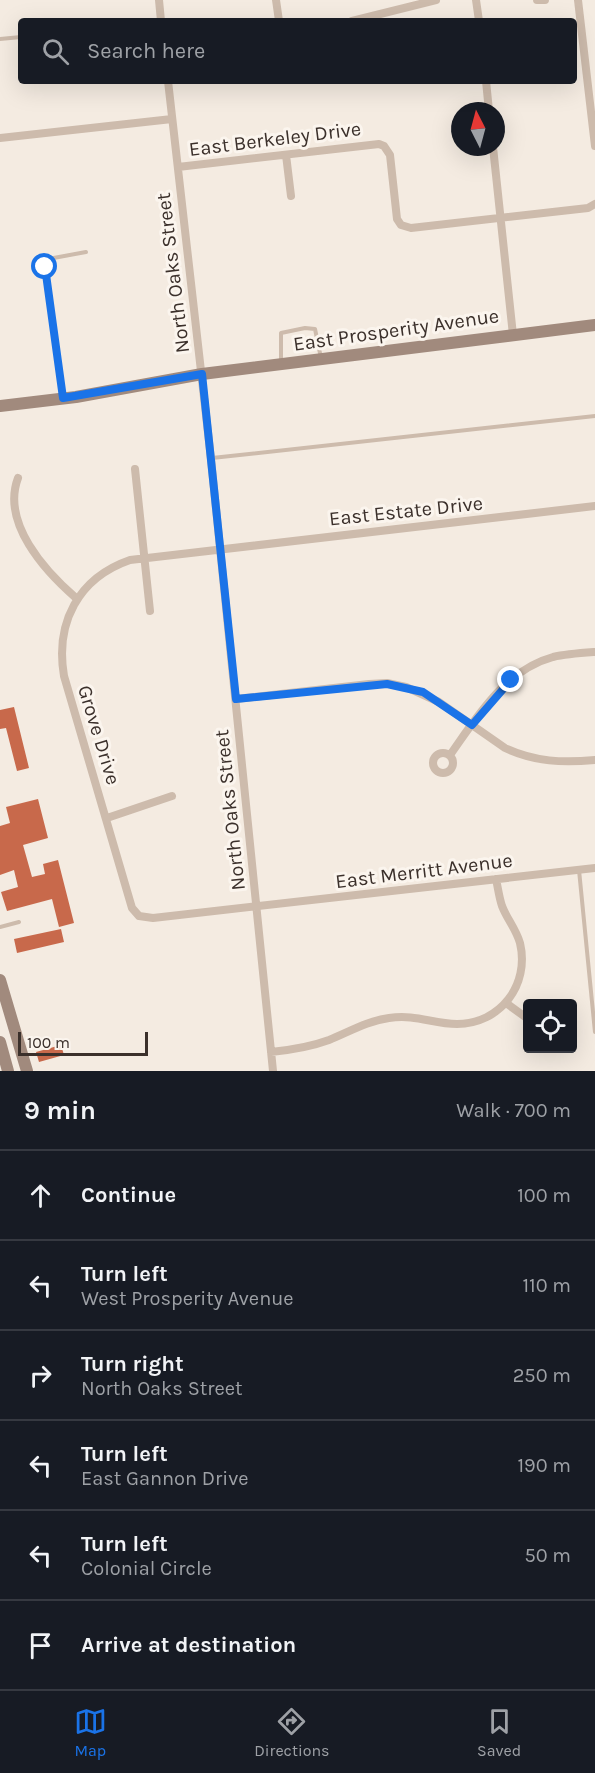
<!DOCTYPE html>
<html lang="en">
<head>
<meta charset="utf-8">
<style>
	body { margin:0; font-family:Karla,sans-serif; background:#242831; color:#f1f3f6 }
	.controls { position:absolute; right:18px; bottom:18px; display:grid; overflow:hidden; border-radius:6px; box-shadow:0 6px 24px #0002 }
	.controls button { width:54px; height:54px; display:grid; place-items:center; padding:0; border:0; border-bottom:2px solid #363941; background:#171b24; color:#f1f3f6; font:30px sans-serif }
	.compass { position:absolute; left:451px; top:102px; width:54px; height:54px; border-radius:50%; background:#171b24; box-shadow:0 6px 24px #0002; rotate:354deg }
	.scale { position:absolute; left:18px; bottom:15px; width:130px; box-sizing:border-box; padding-left:6px; border:3px solid #3b302b; border-top:0; font-size:16px; line-height:21px; white-space:nowrap; color:#3b302b; -webkit-text-stroke:4px #fbf5ee; paint-order:stroke }
	.stop { position:absolute; width:18px; height:18px; margin:-14px; border:4px solid #1a73e8; border-radius:50%; background:#fff }
	.stop.end { background:#1a73e8; border-color:#fff; box-shadow:0 2px 6px #0008 }
	.list { margin:0; padding:0; list-style:none }
	h2 { display:flex; justify-content:space-between; align-items:center; height:78px; margin:0; padding:0 24px; font-size:26px }
	h2 small { font-size:20px; font-weight:400; color:#9ea1a6 }
	.list li { display:grid; grid-template-columns:39px 1fr auto; gap:18px; align-items:center; box-sizing:border-box; height:90px; padding:0 24px; border-top:2px solid #363941 }
	.list b { display:block; font-size:22px; white-space:nowrap }
	.list p { margin:0; font-size:20px; white-space:nowrap; color:#9ea1a6 }
	.list em { font-size:20px; font-style:normal; color:#9ea1a6 }
	.icon { flex:none; width:33px; height:33px; fill:none; stroke:currentColor; stroke-width:2; stroke-linecap:round; stroke-linejoin:round }
	.map { position:relative; flex:none; width:595px; height:1071px; overflow:hidden }
	.search { position:absolute; background:#171b24; box-shadow:0 6px 24px #0002; left:18px; right:18px; top:18px; height:66px; display:flex; align-items:center; gap:15px; box-sizing:border-box; padding:0 21px; border-radius:6px; color:#9ea1a6; font-size:22px }
	.sheet { height:618px; background:#171b24 }
	nav { display:flex; justify-content:space-around; align-items:center; box-sizing:border-box; height:84px; border-top:2px solid #363941; background:#171b24; font-size:16px; color:#9ea1a6 }
	nav a { display:grid; justify-items:center; gap:3px }
	nav .on { color:#1a73e8 }
	.map>svg:first-child { display:block }
</style>
</head>
<body>
<div class="map">
<svg width="595" height="1071" viewBox="0 0 595 1071">
	<rect width="100%" height="100%" fill="#f4ebe1"/>
	<!-- building -->
	<path fill="#c8694b" d="M14,707l15,61 -12,3 -11,-43 -6,1v-19z
		M38,799l10,39 -25,7 9,32 13,-3 -2,-10 15,-4 16,63 -15,4 -7,-28 -45,12 -6,-19 17,-5 -4,-17 -14,5v-49l10,-3 -4,-16z
		M61,929l3,13 -47,11 -3,-14z
		M61,1045l3,10 -25,7 -3,-10z"/>
	<g fill="none" stroke-linecap="round" stroke-linejoin="round">
		<!-- lane -->
		<path stroke="#cdbbac" stroke-width="4" d="M0,39l21,-2
			M281,362v-29l24,-5 10,1 6,29
			M63,397l-18,-135 3,-3 38,-7
			M212,458l383,-42
			M579,870l16,162
			M0,927l19,-5"/>
		<!-- street -->
		<path stroke="#cdbbac" stroke-width="8" d="M159,0l2,21
			M276,0l3,21
			M476,0l3,21
			M537,0h8
			M578,0l17,146
			M352,21l84,-21
			M168,81l43,378 62,612
			M486,81l3,30
			M0,138l172,-19
			M493,147l20,188
			M286,155l5,41
			M178,167l201,-23 5,2 6,9 7,64 4,6 10,3 177,-20 7,-4
			M135,469l15,142
			M18,478c-17,45 27,93 58,120
			M595,506l-465,54c-52,18 -75,63 -66,116l68,232 7,8 14,2 442,-50
			M236,699l133,-15 18,-1 19,4 33,15 66,46c30,14 58,15 90,12
			M433 763a10 10 0 1 1 20 0a10 10 0 1 1-20 0Z
			M450,755c27,-38 55,-85 103,-98 13,-3 28,-4 42,-5
			M107,818l65,-22
			M506,1003l22,16
			M271,1052c20,-2 39,-5 58,-12 20,-8 38,-19 60,-22 27,-4 44,6 68,6 43,0 73,-39 63,-81 -4,-14 -13,-24 -18,-37 -3,-9 -4,-18 -6,-27"/>
		<!-- secondary -->
		<path stroke="#a18a7d" stroke-width="12" d="M0,406l76,-9 126,-23 393,-49
			M0,980l27,91
			M0,1042l8,29"/>
	</g>
	<g fill="none" stroke-linecap="round" stroke-linejoin="round">
		<!-- route -->
		<path stroke="#1a73e8" stroke-width="8" d="M45,267l18,131 139,-24 34,325 151,-15 36,8 49,33 39,-45"/>
	</g>
	<g text-anchor="middle" dominant-baseline="central" stroke-width="6" stroke-linejoin="round" paint-order="stroke">
		<!-- street labels -->
		<g font-size="20" fill="#3b302b" stroke="#fbf5ee">
			<text transform="translate(275 139) rotate(-7)">East Berkeley Drive</text>
			<text transform="translate(173 273) rotate(-97)">North Oaks Street</text>
			<text transform="translate(396 330) rotate(-8)">East Prosperity Avenue</text>
			<text transform="translate(406 511) rotate(-6)">East Estate Drive</text>
			<text transform="translate(99 735) rotate(73)">Grove Drive</text>
			<text transform="translate(230 810) rotate(-96)">North Oaks Street</text>
			<text transform="translate(424 871) rotate(-7)">East Merritt Avenue</text>
		</g>
	</g>
</svg>
<div class="controls">
<button><svg class="icon" aria-label="locate" viewBox="0 0 24 24"><circle cx="12" cy="12" r="6"/><path d="M12 2v4M12 18v4M2 12h4M18 12h4"/></svg></button>
</div>
<svg class="compass" viewBox="-18 -18 36 36"><path d="M0-13l5 13h-10z" fill="#e53935"/><path d="M0 13l5-13h-10z" fill="#9ea1a6"/></svg>
<div class="scale">100 m</div>
<div class="stop" style="left:45px;top:267px"></div>
<div class="stop end" style="left:511px;top:680px"></div>
<div class="search"><svg class="icon" aria-label="search" viewBox="0 0 24 24"><circle cx="10" cy="10" r="6"/><path d="M15 15l6 6"/></svg>Search here</div>
</div>
<section class="sheet">
<h2>9 min<small>Walk · 700 m</small></h2>
<ul class="list">
<li><svg class="icon" aria-label="ahead" viewBox="0 0 24 24"><path d="M12 20V5M6 11l6-6 6 6"/></svg><div><b>Continue</b></div><em>100 m</em></li>
<li><svg class="icon" aria-label="left" viewBox="0 0 24 24"><path d="M17 20v-9H6M10 6l-5 5 5 5"/></svg><div><b>Turn left</b><p>West Prosperity Avenue</p></div><em>110 m</em></li>
<li><svg class="icon" aria-label="right" viewBox="0 0 24 24"><path d="M7 20v-9h11M14 6l5 5-5 5"/></svg><div><b>Turn right</b><p>North Oaks Street</p></div><em>250 m</em></li>
<li><svg class="icon" aria-label="left" viewBox="0 0 24 24"><path d="M17 20v-9H6M10 6l-5 5 5 5"/></svg><div><b>Turn left</b><p>East Gannon Drive</p></div><em>190 m</em></li>
<li><svg class="icon" aria-label="left" viewBox="0 0 24 24"><path d="M17 20v-9H6M10 6l-5 5 5 5"/></svg><div><b>Turn left</b><p>Colonial Circle</p></div><em>50 m</em></li>
<li><svg class="icon" aria-label="arrive" viewBox="0 0 24 24"><path d="M6 21V4h12l-3 4 3 4H6"/></svg><div><b>Arrive at destination</b></div></li>
</ul>
</section>
<nav>
<a class="on"><svg class="icon" aria-label="map" viewBox="0 0 24 24"><path d="M3 6l6-2 6 2 6-2v14l-6 2-6-2-6 2zM9 4v14M15 6v14"/></svg>Map</a>
<a><svg class="icon" aria-label="directions" viewBox="0 0 24 24"><path d="M12 3l9 9-9 9-9-9zM9 14v-3h6M13 9l2 2-2 2"/></svg>Directions</a>
<a><svg class="icon" aria-label="saved" viewBox="0 0 24 24"><path d="M7 4h10v16l-5-4-5 4z"/></svg>Saved</a>
</nav>
</body>
</html>
